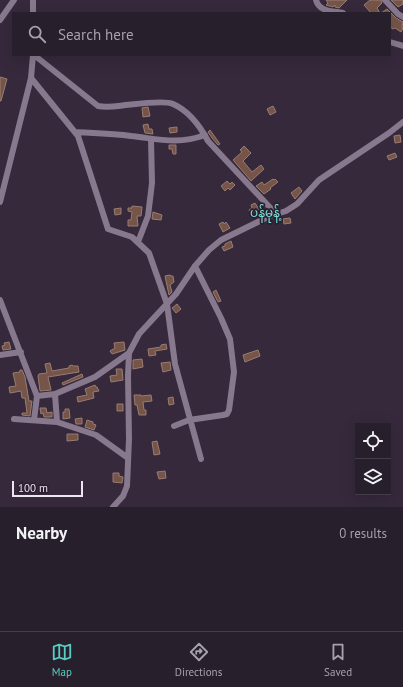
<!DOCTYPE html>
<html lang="en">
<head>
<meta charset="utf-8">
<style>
	body { margin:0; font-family:"PT Sans","Noto Sans Myanmar",sans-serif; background:#302734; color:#f1f3f6 }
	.controls { position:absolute; right:12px; bottom:12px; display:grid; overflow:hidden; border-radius:0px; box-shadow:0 4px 16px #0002 }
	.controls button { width:36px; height:36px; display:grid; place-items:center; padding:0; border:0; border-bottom:1px solid #443d48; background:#281f2c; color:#f1f3f6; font:20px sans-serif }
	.scale { position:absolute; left:12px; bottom:10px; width:71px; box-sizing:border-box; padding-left:4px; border:2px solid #ede5f1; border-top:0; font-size:11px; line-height:14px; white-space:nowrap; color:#ede5f1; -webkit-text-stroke:3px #2b1f30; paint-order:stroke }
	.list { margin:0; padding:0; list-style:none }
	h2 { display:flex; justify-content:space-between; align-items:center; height:52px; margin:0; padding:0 16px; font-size:17px }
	h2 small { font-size:13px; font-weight:400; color:#a5a2a9 }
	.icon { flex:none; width:22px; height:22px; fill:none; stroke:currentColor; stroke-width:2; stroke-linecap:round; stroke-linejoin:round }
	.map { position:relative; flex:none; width:403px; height:507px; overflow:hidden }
	.search { position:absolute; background:#281f2c; box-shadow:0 4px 16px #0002; left:12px; right:12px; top:12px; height:44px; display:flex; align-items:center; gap:10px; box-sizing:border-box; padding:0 14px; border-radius:0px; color:#a5a2a9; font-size:15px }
	.sheet { height:124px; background:#281f2c }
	nav { display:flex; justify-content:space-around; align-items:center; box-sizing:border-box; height:56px; border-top:1px solid #443d48; background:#281f2c; font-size:11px; color:#a5a2a9 }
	nav a { display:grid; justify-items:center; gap:2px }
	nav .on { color:#56cec3 }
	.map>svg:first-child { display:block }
</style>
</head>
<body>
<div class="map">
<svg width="403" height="507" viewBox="0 0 403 507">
	<rect width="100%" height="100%" fill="#35293b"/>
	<!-- building -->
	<path fill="#765548" stroke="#987d73" d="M326,0h21l-8,8 -4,-1v-2l-2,2 -7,-2 2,-2z
		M370,0h11l1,3 -5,5 3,5h-9l-7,-8z
		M391,0h12v4l-5,3z
		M387,9l9,9 7,4 -1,5 1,1 -2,4 -6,-4 -2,1 -3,-2v-14h-9z
		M0,77l7,2 -6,22h-1z
		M273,106l3,6 -6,3 -3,-6z
		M148,107l2,9 -7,1 -1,-9z
		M148,124l1,5h3l1,5 -8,-1 -2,-8z
		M177,127v5l-7,1 -1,-5z
		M210,130l10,14 -2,1 -6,-7 -4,-6z
		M400,135l1,7 -6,1 -1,-7z
		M169,145h7v9h-3l-1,-5h-3z
		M244,146l7,7 -8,8 9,11 9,-7 3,4 -13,12 -18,-21 9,-8 -2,-2z
		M395,153l2,4 -8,3 -2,-4z
		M273,179l1,1 1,-1 3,3 -8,6 1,1 -7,5 -8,-8 6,-4 2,3z
		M227,181l3,3 2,-2 3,3 -5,5 -2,-2 -3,3 -4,-5z
		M299,187l3,4 -7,8 -4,-6z
		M255,203l4,6 -8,5 -2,-4 3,-2 -1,-3z
		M132,206l10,1 -1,9h-4l1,10h-10v-6h3l1,-8 -4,-1v-3h4z
		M121,208v6l-6,1 -1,-6z
		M153,212l9,3 -1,5 -9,-1z
		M290,218l1,5 -7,1 -1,-5z
		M223,222l1,2 2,-2 4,6 -7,4 -4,-8z
		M231,241l2,6 -9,4 -2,-4 3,-1v-2z
		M170,275l1,1h2l1,6 -4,3 2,7 -3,3 -4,-19z
		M216,290l5,11 -3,1 -5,-10z
		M177,304l4,5 -5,4 -4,-5z
		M9,342l2,7 -8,1 -1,-4 3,-1 -1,-2z
		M124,342l1,8 -13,4 -2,-3 5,-3 -1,-5z
		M166,344l1,5 -12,2 1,4 -7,1 -1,-7 13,-2v-2z
		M258,350l2,6 -15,6 -2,-7z
		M142,359l1,8 -10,2v-9z
		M170,362l1,8 -8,2 -2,-9z
		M50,363l2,8 17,-3v-2l3,-1 1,1h5l1,6 -31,5 3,13 -11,1 -2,-15 1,-2 8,-1 -2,-9z
		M116,369h6l1,11 -12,2 -1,-6 7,-1z
		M20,370h2l3,7 4,24h3l-2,15 -8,-1v-2h5l-2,-15h-3l-1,-7 -11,2 -1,-6 7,-1 -3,-13 7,-1z
		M82,374l1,3 -20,8 -1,-2z
		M95,385l1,2h1l2,4 -6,1 1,6 -16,4 -1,-5 10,-2 -2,-6z
		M134,395h7v1l10,-1 1,6 -9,1 1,8h2v5h-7l-2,-10h-2z
		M173,397l1,7 -5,1 -1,-7z
		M117,404h6v7h-6z
		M40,408h6l1,5 5,-1v5h-8l-1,-4 -2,1z
		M65,409h4l1,9 -7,1v-7h2z
		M82,418v6h-6l-1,-5z
		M87,420l6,2v2l3,1 -2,5 -9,-3z
		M67,434h11v6l-11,1z
		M157,441l3,13 -6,1 -2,-13z
		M165,471l1,7 -7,1 -2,-7z
		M113,473h6v3l4,1 -1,6 -9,-1z"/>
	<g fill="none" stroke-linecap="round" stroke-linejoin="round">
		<!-- minor -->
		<path stroke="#87788e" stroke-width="6" d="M33,0v13
			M316,0c3,12 17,11 27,13
			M385,0l13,14 5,3
			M0,20l14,-20
			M390,42l13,4
			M34,55l64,51c10,2 19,0 28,-1 10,-1 39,-5 47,-1 16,7 27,22 35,37l68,73
			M31,78l47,58 30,93 24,8 17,16 18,51 8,60 26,95
			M75,132c18,1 37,1 56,4 27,3 47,9 74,-1
			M0,202l31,-124 2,-23
			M138,242l10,-26 4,-33 -1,-44
			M0,300l37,96 -3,24
			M0,355l21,-3
			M55,394l2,28
			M37,396l18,-2 40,-17 34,-24
			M14,419l43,3 39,13 32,23
			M174,426l15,-6 34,-5 4,-1 2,-4 5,-38 -4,-33 -9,-21 -26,-52
			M113,507l10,-11 4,-10 2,-47 -1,-63 1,-23 10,-19 37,-40 19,-28 14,-16 12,-10 49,-24 16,-5 11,-7 22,-24 70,-47 14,-11"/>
	</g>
	<g text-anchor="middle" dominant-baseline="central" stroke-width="3.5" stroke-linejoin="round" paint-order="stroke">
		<!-- quarter labels -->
		<g font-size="12" fill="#79e2d8" stroke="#2b1f30">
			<text x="265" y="212">ပန်မုန့်</text>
		</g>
	</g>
</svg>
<div class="controls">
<button><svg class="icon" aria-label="locate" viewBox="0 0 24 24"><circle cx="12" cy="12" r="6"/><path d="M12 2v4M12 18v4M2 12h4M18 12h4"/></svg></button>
<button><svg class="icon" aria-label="layers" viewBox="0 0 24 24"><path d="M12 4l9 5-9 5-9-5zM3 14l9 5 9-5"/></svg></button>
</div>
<div class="scale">100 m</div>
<div class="search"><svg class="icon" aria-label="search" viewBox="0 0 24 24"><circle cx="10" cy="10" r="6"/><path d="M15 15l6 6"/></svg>Search here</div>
</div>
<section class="sheet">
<h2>Nearby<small>0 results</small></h2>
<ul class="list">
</ul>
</section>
<nav>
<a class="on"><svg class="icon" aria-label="map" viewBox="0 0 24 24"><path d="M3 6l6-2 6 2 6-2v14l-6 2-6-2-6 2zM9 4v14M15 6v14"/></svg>Map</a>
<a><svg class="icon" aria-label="directions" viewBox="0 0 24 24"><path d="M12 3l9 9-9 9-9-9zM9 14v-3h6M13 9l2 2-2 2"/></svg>Directions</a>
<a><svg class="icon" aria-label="saved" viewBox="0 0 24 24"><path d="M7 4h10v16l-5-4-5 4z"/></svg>Saved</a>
</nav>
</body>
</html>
